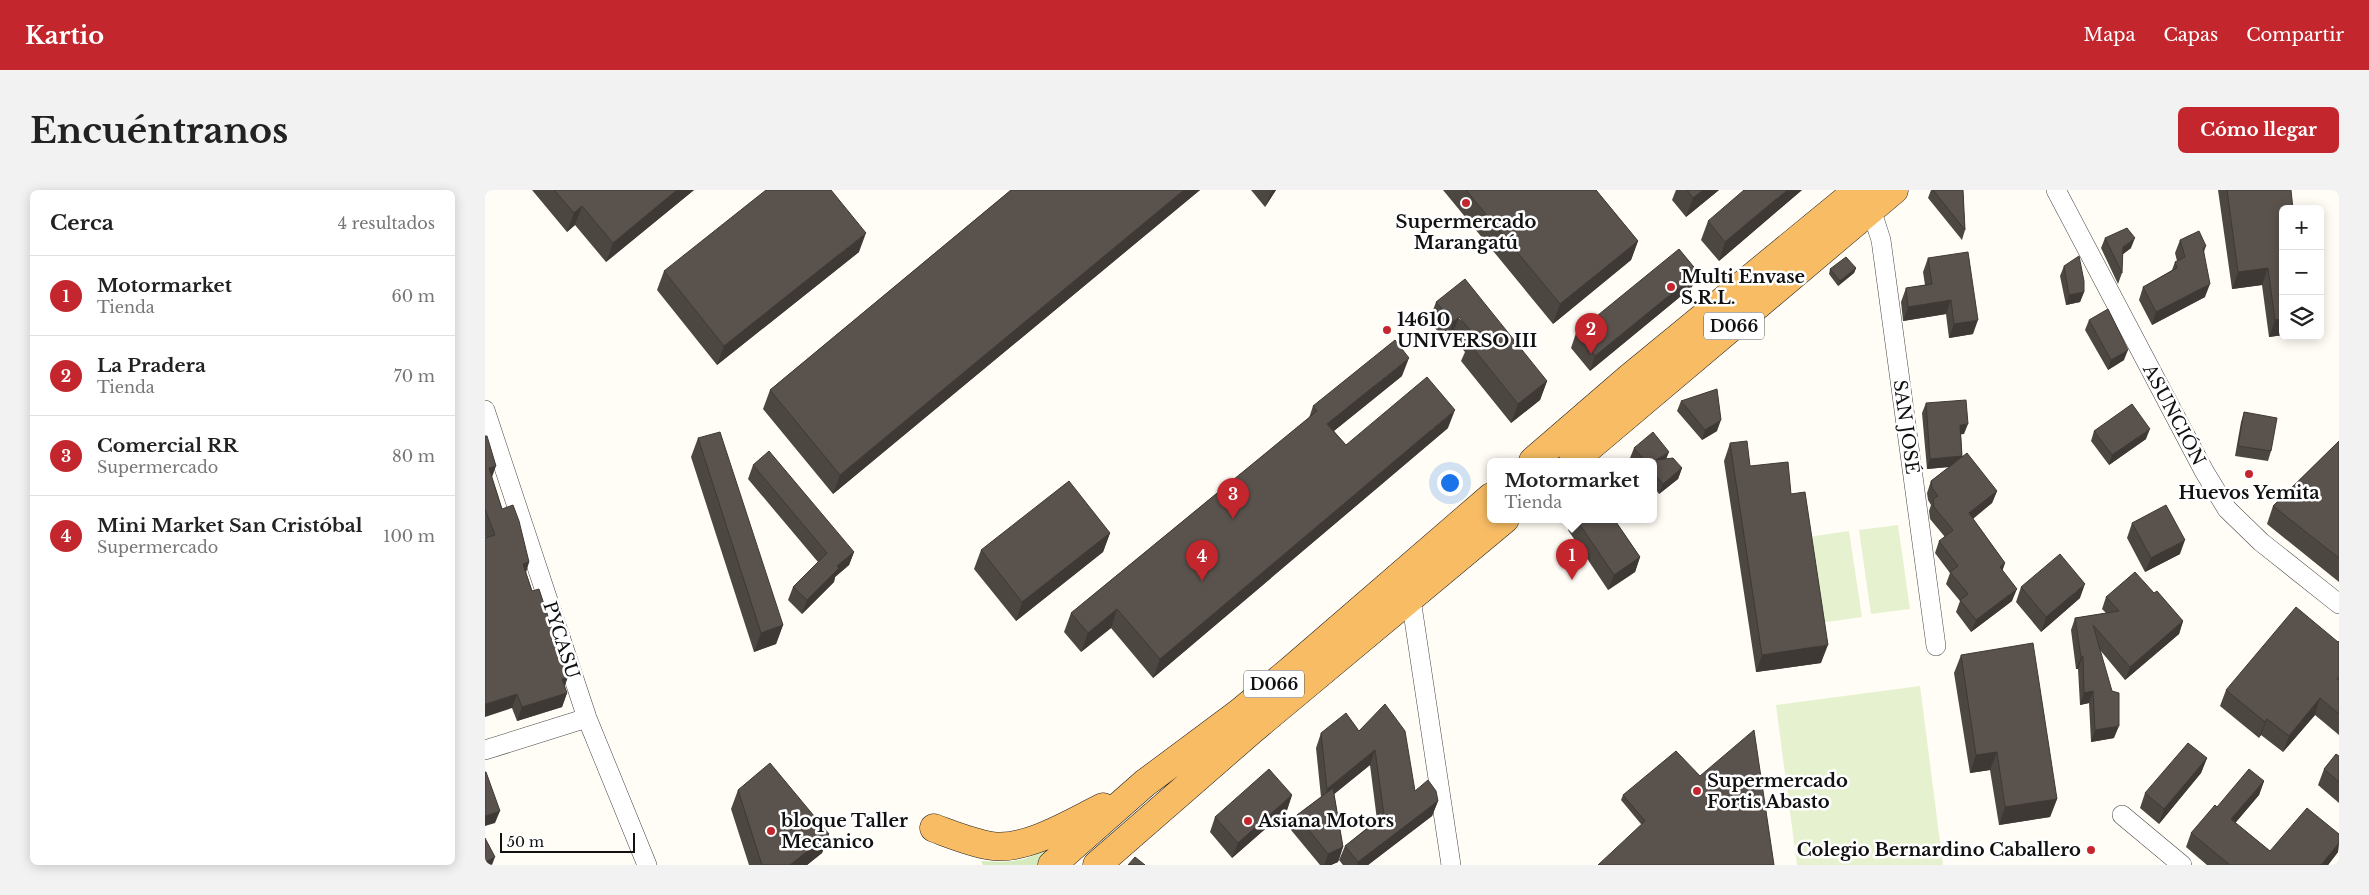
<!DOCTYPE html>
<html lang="es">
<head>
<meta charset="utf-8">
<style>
	body { margin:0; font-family:"Libre Baskerville",serif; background:#f2f2f2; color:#222 }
	.controls { position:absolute; right:15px; top:15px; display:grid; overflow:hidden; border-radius:8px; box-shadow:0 2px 12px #0003 }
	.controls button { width:45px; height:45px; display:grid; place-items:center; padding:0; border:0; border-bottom:1px solid #e0e0e0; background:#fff; color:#222; font:25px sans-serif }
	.scale { position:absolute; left:15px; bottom:12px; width:135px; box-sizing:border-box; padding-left:5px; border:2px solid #111; border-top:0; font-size:14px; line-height:18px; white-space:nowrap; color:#111; -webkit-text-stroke:4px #fff; paint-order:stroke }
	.you { position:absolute; left:964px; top:292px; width:18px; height:18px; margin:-12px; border:4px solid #fff; border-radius:50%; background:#1a73e8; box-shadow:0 0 0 8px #1a73e833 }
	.badge { display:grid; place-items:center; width:32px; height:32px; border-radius:50%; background:#c4262e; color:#fff; font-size:16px; font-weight:700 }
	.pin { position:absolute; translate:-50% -41px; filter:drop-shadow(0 1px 2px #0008) }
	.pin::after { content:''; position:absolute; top:26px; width:18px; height:15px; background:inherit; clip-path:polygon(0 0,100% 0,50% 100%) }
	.popup { position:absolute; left:1002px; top:268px; width:170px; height:65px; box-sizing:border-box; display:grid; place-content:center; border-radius:8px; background:#fff; filter:drop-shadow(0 1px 4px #0005); font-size:16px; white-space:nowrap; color:#767676 }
	.popup b { font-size:19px; color:#222 }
	.popup::after { content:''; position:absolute; left:50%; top:100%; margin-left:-10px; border:10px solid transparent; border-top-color:#fff }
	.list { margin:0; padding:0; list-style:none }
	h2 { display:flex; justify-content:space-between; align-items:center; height:65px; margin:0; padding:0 20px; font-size:21px }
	h2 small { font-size:16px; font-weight:400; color:#767676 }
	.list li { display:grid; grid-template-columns:32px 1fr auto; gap:15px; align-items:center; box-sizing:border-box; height:80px; padding:0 20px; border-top:1px solid #e0e0e0 }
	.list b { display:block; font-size:19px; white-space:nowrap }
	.list p { margin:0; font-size:16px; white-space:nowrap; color:#767676 }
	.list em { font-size:16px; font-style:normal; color:#767676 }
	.icon { flex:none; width:28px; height:28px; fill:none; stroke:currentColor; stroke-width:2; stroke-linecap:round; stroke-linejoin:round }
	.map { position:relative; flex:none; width:1854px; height:675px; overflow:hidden; border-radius:8px }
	header { display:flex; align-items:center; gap:30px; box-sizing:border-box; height:70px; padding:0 25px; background:#c4262e; color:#fff }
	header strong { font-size:24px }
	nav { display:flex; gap:28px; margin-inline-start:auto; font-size:18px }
	.intro { display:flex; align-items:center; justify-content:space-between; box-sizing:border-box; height:120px; padding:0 30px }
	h1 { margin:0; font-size:35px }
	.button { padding:12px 22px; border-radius:8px; background:#c4262e; color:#fff; font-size:18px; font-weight:700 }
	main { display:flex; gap:30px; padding:0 30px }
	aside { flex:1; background:#fff; border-radius:8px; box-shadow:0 2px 12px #0003 }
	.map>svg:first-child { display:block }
</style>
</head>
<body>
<header>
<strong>Kartio</strong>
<nav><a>Mapa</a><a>Capas</a><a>Compartir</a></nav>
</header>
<div class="intro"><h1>Encuéntranos</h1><a class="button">Cómo llegar</a></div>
<main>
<aside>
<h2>Cerca<small>4 resultados</small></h2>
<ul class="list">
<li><span class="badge">1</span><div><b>Motormarket</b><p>Tienda</p></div><em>60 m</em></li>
<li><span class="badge">2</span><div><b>La Pradera</b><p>Tienda</p></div><em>70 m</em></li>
<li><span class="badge">3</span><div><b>Comercial RR</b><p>Supermercado</p></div><em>80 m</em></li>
<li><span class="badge">4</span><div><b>Mini Market San Cristóbal</b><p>Supermercado</p></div><em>100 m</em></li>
</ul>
</aside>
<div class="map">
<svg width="1854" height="675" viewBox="0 0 1854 675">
	<rect width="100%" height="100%" fill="#fffdf5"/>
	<!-- park -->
	<path fill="#d5ebbd" d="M586,643l-32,32h-56l-2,-4c45,3 55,-4 90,-28z"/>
	<!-- pitch -->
	<path fill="#e6f2cf" d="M1413,335l12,84 -39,5 -12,-84z
		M1364,341l13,86 -42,6 -12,-86z
		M1435,496l23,179h-146l-21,-160z"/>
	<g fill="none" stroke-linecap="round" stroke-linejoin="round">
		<defs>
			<path id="minor" d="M1571,0l148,281 23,38 34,33 78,62
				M1386,19l10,31 55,406
				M0,220l102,308 60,147
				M926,409l40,266
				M0,560l102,-32
				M1637,625l60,50"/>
			<path id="trunk" d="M1048,271l96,-83 229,-188
				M1088,271l321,-271
				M449,638c19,7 38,15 58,18 34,5 81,-24 111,-39
				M567,675l93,-82 94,-70 53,-44 199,-172
				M612,675l155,-135 253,-211"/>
		</defs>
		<!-- minor casing -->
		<use href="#minor" stroke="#444" stroke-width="20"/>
		<!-- trunk casing -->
		<use href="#trunk" stroke="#222" stroke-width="29"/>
		<!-- minor -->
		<use href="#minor" stroke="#fff" stroke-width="19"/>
		<!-- trunk -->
		<use href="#trunk" stroke="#f7bc64" stroke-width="28"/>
	</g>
	<!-- wall -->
	<path fill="#4d4742" d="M47,0h162l-88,72 -31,-37 -8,7z
		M526,0h189l-367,304 -70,-85 7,-19z
		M766,0h25l-11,17z
		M958,0h153l42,51 -7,19 -78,64z
		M1191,0h43l-33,27 -14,-17z
		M1317,0l-83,71 -18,-21 7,-19z
		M1446,0h32l2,40 -3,10 -34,-42z
		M1733,0h73l-8,19v126l-14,2 -7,-52 -30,4z
		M1620,48l26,10 -9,7v18l-4,11 -17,-36z
		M1695,50l26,6 -2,6 1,45 -53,28 -13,-25 4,-13 29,-17 3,-8 2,-1 -2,-8z
		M374,62l-142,113 -60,-75 7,-19z
		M1443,68l45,76 -24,4 -3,-24 -43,7 -2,-19 5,-14 19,-3 -2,-13z
		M1579,76l20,26 -4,10 -14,3 -6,-29z
		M1371,78l-2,5 -16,13 -9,-12 1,-5z
		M1207,97l-102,84 -19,-23 5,-15z
		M951,112l111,79 -7,19 -29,23 -50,-62 4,-9 -13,-16 -6,5 -17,-20z
		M1604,130l35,40 -16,10 -23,-40z
		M917,186l-68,55 12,14 102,-17 -295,250 -42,-50 -30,24 -17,-20 7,-19 238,-195 4,-12z
		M1196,211l36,30 -15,9 -25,-29z
		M1441,213l38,31h-3l1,22 35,35 -5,12 -19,16 32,44 -3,7 10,31 -41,31 -15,-20 4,-11 -14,-17 4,-11 -15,-20 4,-12 6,-4 -15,-18 -1,-8 2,-6 -3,-5 -1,-7 4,-12 18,-14 -22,2 -5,-56z
		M1759,222l27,39 -3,10 -33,-5 6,-34z
		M1609,241l52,8 -37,26 -18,-24z
		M0,246l7,42 10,31 27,53 -3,11 41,120 -5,14 -45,14 -5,-13 -27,-172z
		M213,248l85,187 -7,19 -22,8 -63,-195z
		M1854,251v141l-72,-58 6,-18z
		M1245,253l20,23 41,28 30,169 -65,9 -32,-211z
		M1149,258l32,11 16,9 -4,11 -19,15 -6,-8v-25h-20l-3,-3z
		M268,275l101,87 -5,13 -14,12 -1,5 -32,32 -14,-14 5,-13 25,-25 -70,-83z
		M1087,329h42l26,38 -5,15 -27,18 -40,-60z
		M1647,333l48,31 -35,18 -18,-34z
		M625,343l-7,19 -87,69 -42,-52 7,-19z
		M1536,397l59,11 -39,34 -25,-30z
		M1669,403l29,28 -4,13 -54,46 -25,-30 14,88 -23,4 -2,-39 -9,2 -2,-36h-2l-5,-39 4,-12 31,-5 -4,-4 4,-12z
		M1854,451v94l-24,-20 -32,37 -22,-17 -2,3 -39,-32 6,-16 112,-48z
		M1476,465l96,144 -7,18 -51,8 -9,-55 -20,3 -16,-100z
		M874,541l56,60 23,10 -6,15 -64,49h-25l-4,-5 6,-14 32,-26 -7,-55 -36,29 9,53 -5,15 -7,3h-11l-29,-35 6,-15 24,-18 -5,-49 5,-15z
		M1854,566v47l-21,-18 6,-16z
		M1722,568l-6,15 -42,51 -19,-16 5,-15z
		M1779,591l-5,14 -24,28 35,28 69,-17 -1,18 -10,13h-121l-21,-18 5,-14 26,-26z
		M253,600l91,44 -7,19 -15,12h-58l-18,-56z
		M807,605l-5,15 -55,48 -22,-26 5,-15z
		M1138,605l151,70 -133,-41 -20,-24z"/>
	<!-- shaded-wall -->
	<path fill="#3f3936" d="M192,0h17l-88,72 7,-19z
		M699,0h16l-367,304 7,-19z
		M787,0h4l-11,17z
		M1218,0h16l-33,27 7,-19z
		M1302,0h15l-83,71 6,-19z
		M97,16l-7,19 -8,7 7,-19z
		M381,43l-7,19 -142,113 7,-19z
		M1650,48l-4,10 -12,9 4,-10z
		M1153,51l-7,19 -78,64 7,-20z
		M1371,78l-2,5 -16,13 2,-5z
		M1783,78l-6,17 -30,4 6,-17z
		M1213,82l-6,15 -102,84 5,-15z
		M1725,94l-5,13 -53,28 4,-13z
		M1599,102l-4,10 -14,3 3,-10z
		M1466,110l-5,14 -43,7 5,-14z
		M974,127l-7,19 -6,5 7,-19z
		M1798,129v16l-14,2 6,-17z
		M1493,130l-5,14 -24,4 5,-14z
		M1643,160l-4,10 -16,10 3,-10z
		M924,168l-7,18 -82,66 7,-18z
		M1062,191l-7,19 -29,23 7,-19z
		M970,220l-7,18 -295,250 7,-19z
		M1236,230l-4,11 -15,9 3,-10z
		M1483,234l-4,10 -8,1 4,-10z
		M1665,239l-4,10 -37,26 3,-10z
		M1184,262l-4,10 -9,-2z
		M1477,266l-3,10 -32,3 3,-10z
		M11,276l-5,14 -2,-12z
		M1197,278l-4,11 -19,15 4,-10z
		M1512,301l-5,12 -28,22 5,-12z
		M625,343l-7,19 -87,69 6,-19z
		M1700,350l-5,14 -35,18 6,-14z
		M369,362l-5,13 -14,12 -1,5 -32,32 5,-14 30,-34z
		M1155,367l-5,15 -27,18 6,-15z
		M44,372l-5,14 -1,-12z
		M1520,373l-4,12 -1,-8z
		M1600,394l-5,14 -39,34 5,-15z
		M1532,399l-5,12 -41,31 5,-12z
		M632,419l-6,19 -30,24 7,-19z
		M1698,431l-4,13 -54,46 5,-13z
		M298,435l-7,19 -22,8 7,-19z
		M1343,455l-7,18 -65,9 6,-17z
		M1598,466l-5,13h-2l5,-12z
		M83,487l-5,14 -1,-12z
		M1608,501l-4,12 -9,2 4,-12z
		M82,503l-5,14 -45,14 5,-14z
		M32,504l-5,14 -27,9v-13z
		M1835,508l-5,17 -32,37 6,-16z
		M1782,529l-6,16 -2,3 6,-16z
		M1634,536l-5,12 -23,4 4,-12z
		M890,560l-5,15 -48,39 5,-15z
		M1512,562l-7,18 -20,3 6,-18z
		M1722,568l-6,15 -42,51 5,-15z
		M1779,591l-5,14 -33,39 5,-15z
		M807,605l-5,15 -55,48 6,-15z
		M1572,609l-7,18 -51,8 6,-18z
		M953,611l-6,15 -64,49h-11l1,-3z
		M15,621l-5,12 -10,3v-10z
		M344,644l-7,19 -15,12h-17z
		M1854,653l-1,9 -10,13h-7z
		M858,657l-5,15 -7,3h-7l4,-11z
		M10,667l-3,8h-7v-3z"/>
	<!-- building -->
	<path fill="#5a524d" stroke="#3f3936" d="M69,0h123l-64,53 -31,-37 -8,7z
		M281,0h65l35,43 -142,113 -60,-75z
		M526,0h173l-344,285 -70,-85z
		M981,0h130l42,51 -78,63z
		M1202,0h16l-10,8z
		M1259,0h43l-62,52 -17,-21z
		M1448,0h30l2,40z
		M1742,0h64l2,19h-10v110l-8,1 -7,-52 -30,4z
		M1642,38l8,10 -12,9 -1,26 -17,-35z
		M1714,41l7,15 -3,2 7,36 -54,28 -13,-25 34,-19 -2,-6 10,-5 -5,-17z
		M1194,59l19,23 -103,84 -19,-23z
		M1483,62l10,68 -24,4 -3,-24 -43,7 -2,-19 26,-4 -4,-26z
		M1594,66l5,25v11l-15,3 -5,-29z
		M1361,67l10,11 -16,13 -10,-12z
		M980,89l82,102 -29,23 -50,-62 7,-6 -16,-19 -6,5 -17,-20z
		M1623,119l20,41 -17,10 -22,-40z
		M910,150l14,18 -82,66 19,21 81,-68 28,33 -295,249 -43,-50 -29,24 -17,-20 246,-202 -4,-5z
		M1232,199l4,31 -16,10 -24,-29z
		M1481,210l2,24 -8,1 2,31 -32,3 -4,-56z
		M1647,214l18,25 -38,26 -18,-24z
		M1759,222l33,6 -6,33 -33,-5z
		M235,242l63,193 -22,8 -63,-195z
		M1168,242l16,20 -13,8 17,-2 9,10 -19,16 -10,-12v-11h-8l-11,-13z
		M0,246h2l9,30 -7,2 13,41 11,-4 6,16 10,41 -6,2 9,27 7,-2 29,88 -6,2 5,14 -45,14 -5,-13 -32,10v-166l10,-3 -10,-26z
		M1262,251l3,25 38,-4 3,32 14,-2 23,153 -66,10 -32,-212z
		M1854,251v117l-66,-52z
		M284,261l85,101 -17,14 2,2 -32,32 -14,-13 34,-34 -74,-88z
		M1482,263l30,38 -28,22 36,50 -5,4 17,22 -41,31 -16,-20 8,-6 -18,-22 8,-6 -19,-25 14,-11 -19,-23 -1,-8 5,-3 -6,-8 -1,-7z
		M584,291l41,52 -88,69 -41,-52z
		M1681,315l19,35 -34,18 -19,-35z
		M1091,329h38l26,38 -26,18z
		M1575,364l25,30 -39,33 -25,-30z
		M1650,382l19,21 3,-2 26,30 -53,46 -37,-42 19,66 7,2v33l-24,4 -2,-39 -9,2 -1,-37 -2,1 -6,-39 44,-7 -13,-14z
		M1811,417l42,35 1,-1v35l-2,3 2,1v34l-19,-16 -31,38 -22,-17 -2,3 -39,-32z
		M1548,453l24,156 -52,8 -8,-55 -21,3 -15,-100z
		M900,514l20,27 10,60 13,-11 8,11 2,10 -80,61 -13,-16 39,-31 -9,-65 -48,39 -6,-56 25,-20 13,18z
		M1269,540l20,135h-176l47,-44 -22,-26 53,-44 24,25z
		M1703,553l19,15 -43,51 -19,-16z
		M1851,564l3,2v26l-15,-13z
		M285,573l59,71 -39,31h-28l-24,-75z
		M784,579l23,26 -54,48 -23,-26z
		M1764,579l15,12 -33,38 39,32 37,-43 32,26v9l-18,22h-91l-39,-32 24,-28 2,2z
		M0,582h1l14,39 -15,5z
		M848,598l10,59 -15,7 -31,-39z
		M0,648l10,19 -10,5z
		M650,667l10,8h-17z"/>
	<!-- markers -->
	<g fill="#c4262e" stroke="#fff" stroke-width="2">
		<circle cx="981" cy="13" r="5"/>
		<circle cx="1186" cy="97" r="5"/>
		<circle cx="902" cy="140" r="5"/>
		<circle cx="1764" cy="284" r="5"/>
		<circle cx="1212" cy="601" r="5"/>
		<circle cx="763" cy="631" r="5"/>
		<circle cx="286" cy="641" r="5"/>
		<circle cx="1606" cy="660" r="5"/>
	</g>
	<g text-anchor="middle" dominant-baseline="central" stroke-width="5" stroke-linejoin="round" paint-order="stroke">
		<!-- shield labels -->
		<g fill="#fff" stroke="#585858" stroke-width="1">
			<rect x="1219" y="122.5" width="60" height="27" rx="4"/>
			<rect x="759" y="480.5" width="60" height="27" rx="4"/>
		</g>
		<g font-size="16" font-weight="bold" fill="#111">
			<text x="1249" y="136">D066</text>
			<text x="789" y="494">D066</text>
		</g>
		<!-- poi labels -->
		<g font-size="18" font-weight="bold" fill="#111" stroke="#fff" text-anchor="start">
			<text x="981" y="32" text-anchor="middle">Supermercado<tspan x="981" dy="21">Marangatú</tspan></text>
			<text x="1196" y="87">Multi Envase<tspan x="1196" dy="21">S.R.L.</tspan></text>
			<text x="912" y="130">14610<tspan x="912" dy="21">UNIVERSO III</tspan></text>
			<text x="1764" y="303" text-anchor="middle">Huevos Yemita</text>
			<text x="1222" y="591">Supermercado<tspan x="1222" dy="21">Fortis Abasto</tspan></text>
			<text x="296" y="631">bloque Taller<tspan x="296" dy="21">Mecanico</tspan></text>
			<text x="773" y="631">Asiana Motors</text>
			<text x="1596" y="660" text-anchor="end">Colegio Bernardino Caballero</text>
		</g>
		<!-- street labels -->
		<g font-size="18" fill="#111" stroke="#fff">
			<text transform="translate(1689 225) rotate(62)">ASUNCIÓN</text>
			<text transform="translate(1421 237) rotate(82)">SAN JOSÉ</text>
			<text transform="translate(76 450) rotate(72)">PYCASU</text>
		</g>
	</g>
</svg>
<div class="controls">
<button>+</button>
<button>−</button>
<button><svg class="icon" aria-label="layers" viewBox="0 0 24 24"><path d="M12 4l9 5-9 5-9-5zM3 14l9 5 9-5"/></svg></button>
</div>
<div class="scale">50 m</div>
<div class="you"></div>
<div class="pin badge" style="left:1087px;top:390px">1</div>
<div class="popup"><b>Motormarket</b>Tienda</div>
<div class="pin badge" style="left:1106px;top:164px">2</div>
<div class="pin badge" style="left:748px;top:329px">3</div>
<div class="pin badge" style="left:717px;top:391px">4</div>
</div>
</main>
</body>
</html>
